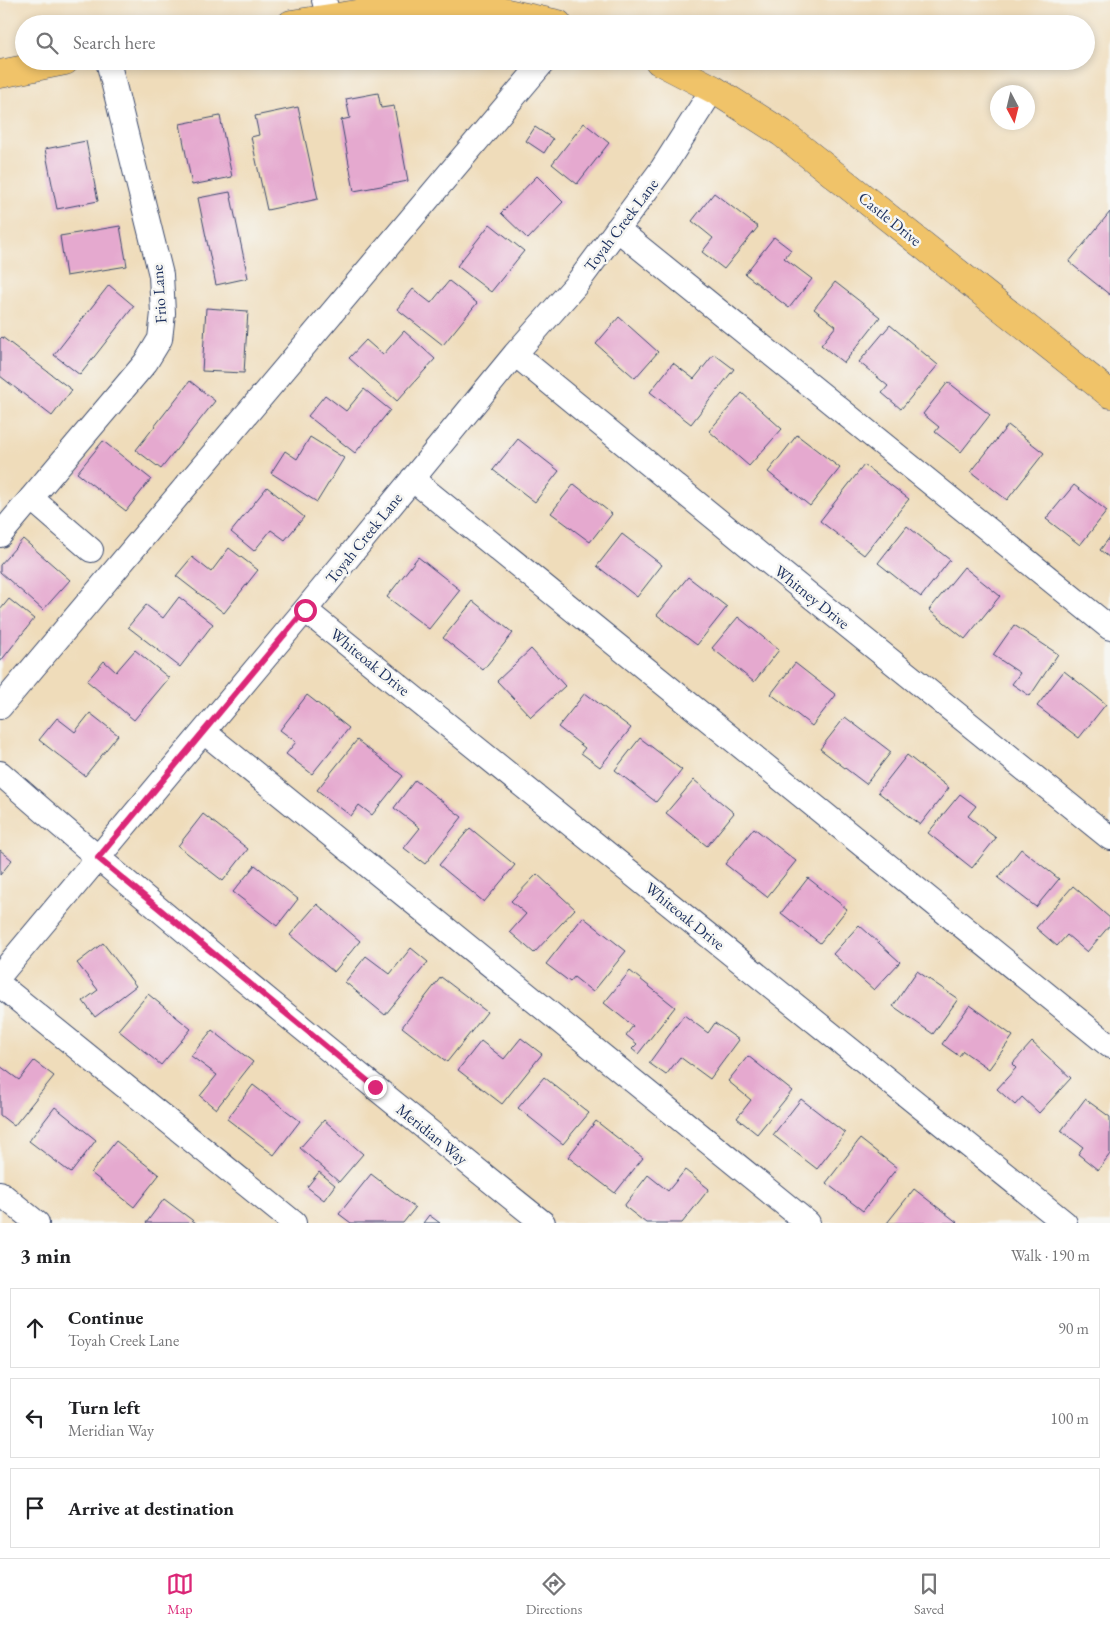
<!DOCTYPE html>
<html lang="en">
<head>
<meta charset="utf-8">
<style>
	body { margin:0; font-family:"EB Garamond",serif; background:#f6f6f6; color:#202124 }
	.compass { position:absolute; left:990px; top:85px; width:45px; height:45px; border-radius:50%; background:#fff; box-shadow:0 2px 8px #0003; rotate:173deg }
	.stop { position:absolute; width:15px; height:15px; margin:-11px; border:4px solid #db2777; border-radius:50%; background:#fff }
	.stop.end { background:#db2777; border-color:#fff; box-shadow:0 1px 5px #0008 }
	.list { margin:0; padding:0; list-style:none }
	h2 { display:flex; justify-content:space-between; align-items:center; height:65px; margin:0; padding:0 20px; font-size:21px }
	h2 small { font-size:16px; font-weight:400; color:#757577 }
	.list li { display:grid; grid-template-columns:32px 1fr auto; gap:15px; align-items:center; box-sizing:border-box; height:80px; margin:0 10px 10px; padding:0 10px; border:1px solid #e0e0e0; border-radius:0px }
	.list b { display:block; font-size:19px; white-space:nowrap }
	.list p { margin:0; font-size:16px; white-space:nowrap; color:#757577 }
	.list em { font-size:16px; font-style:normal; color:#757577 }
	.icon { flex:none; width:28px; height:28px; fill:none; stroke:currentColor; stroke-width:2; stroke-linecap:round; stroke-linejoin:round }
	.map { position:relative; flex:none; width:1110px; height:1223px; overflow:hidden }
	.search { position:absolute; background:#fff; box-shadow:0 2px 8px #0003; left:15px; right:15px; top:15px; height:55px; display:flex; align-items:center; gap:12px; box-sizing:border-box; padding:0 18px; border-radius:28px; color:#757577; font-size:19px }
	.sheet { height:335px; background:#fff }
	nav { display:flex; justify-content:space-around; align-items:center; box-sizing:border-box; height:70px; border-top:1px solid #e0e0e0; background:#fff; font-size:14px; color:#757577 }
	nav a { display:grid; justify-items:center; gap:2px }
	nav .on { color:#db2777 }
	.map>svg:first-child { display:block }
</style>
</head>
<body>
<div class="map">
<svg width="1110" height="1223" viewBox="0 0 1110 1223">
	<rect width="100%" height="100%" fill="#f6f6f2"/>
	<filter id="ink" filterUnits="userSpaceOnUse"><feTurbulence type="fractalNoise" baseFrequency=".02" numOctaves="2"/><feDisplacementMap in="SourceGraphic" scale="10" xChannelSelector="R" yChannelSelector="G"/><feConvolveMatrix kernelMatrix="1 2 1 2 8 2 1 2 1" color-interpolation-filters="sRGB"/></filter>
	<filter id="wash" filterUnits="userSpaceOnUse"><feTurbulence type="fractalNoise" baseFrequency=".0096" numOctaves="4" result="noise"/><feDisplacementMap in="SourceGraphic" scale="20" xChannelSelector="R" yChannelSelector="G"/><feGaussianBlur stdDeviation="1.12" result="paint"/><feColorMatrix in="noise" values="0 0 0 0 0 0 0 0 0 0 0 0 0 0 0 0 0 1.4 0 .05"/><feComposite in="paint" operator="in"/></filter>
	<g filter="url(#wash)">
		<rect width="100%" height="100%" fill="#efdcba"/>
		<g id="blocks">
			<!-- building -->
			<path fill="#e5a9cf" d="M378,93l3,15 13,-2 14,75 -54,10 -13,-71 9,-2 -4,-19z
				M298,107l20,92 -51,11 -16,-73 8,-2 -4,-19z
				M220,116l12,61 -40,8 -12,-61z
				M584,123l25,20 -32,41 -25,-20z
				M535,127l18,12 -9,14 -18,-12z
				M86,141l12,60 -41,8 -12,-60z
				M537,176l26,26 -35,37 -27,-26z
				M230,192l18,86 -32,7 -18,-87z
				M714,193l44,34 -34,42 -22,-17 11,-14 -21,-17z
				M1110,212v83l-41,-33z
				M490,224l34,27 -33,41 -34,-26z
				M120,226l7,40 -61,10 -6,-40z
				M774,237l17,13 -7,8 28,21 -23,29 -44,-34z
				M449,281l28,22 -34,42 -46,-36 16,-20 18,14z
				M835,282l45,35 -36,46 -23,-18 15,-19 -22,-17z
				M109,285l25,21 -54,69 -26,-20z
				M206,308l42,3 -4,62 -42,-2z
				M619,317l39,35 -23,26 -39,-34z
				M890,325l48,40 -37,44 -19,-16 6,-7 -29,-24z
				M404,331l31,28 -38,42 -48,-43 17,-18 17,15z
				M2,337l70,53 -20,26 -52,-40v-37z
				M714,354l20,15 -43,55 -41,-32 23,-29 21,16z
				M190,381l25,20 -54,68 -25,-19z
				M948,382l42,33 -29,37 -26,-20 4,-5 -16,-13z
				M364,389l26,21 -35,43 -47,-37 17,-21 21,16z
				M742,393l40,36 -33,37 -40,-35z
				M1008,425l36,28 -37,47 -36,-28z
				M797,435l43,33 -30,38 -42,-34z
				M310,437l34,21 -27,44 -46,-29 14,-22 12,8z
				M518,439l41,32 -24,31 -42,-32z
				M103,441l48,38 -25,32 -49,-38z
				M864,465l45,34 -45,56 -44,-34z
				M574,484l38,30 -22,28 -39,-29z
				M1074,485l33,26 -27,34 -34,-26z
				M267,487l37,30 -19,23 -14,-10 -17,21 -23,-19z
				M907,526l43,34 -29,37 -43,-34z
				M622,534l40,31 -25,32 -40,-31z
				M1110,537v21l-10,-8z
				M23,539l47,41 -27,30 -43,-38v-7z
				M229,548l29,22 -34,43 -48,-37 16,-19 19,15z
				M418,557l42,33 -31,39 -42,-32z
				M964,567l36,29 -35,43 -36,-29z
				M688,577l39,30 -30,38 -40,-30z
				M179,597l34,27 -33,43 -52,-40 18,-22 17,13z
				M9,599l25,20 -34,43v-52z
				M473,601l40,32 -30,37 -40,-32z
				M738,617l41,33 -25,32 -42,-34z
				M1014,625l44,29 -28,42 -18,-12 8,-11 -27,-18z
				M531,649l34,37 -34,31 -34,-36z
				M135,650l34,28 -35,42 -47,-39 17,-20 12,11z
				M795,663l41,32 -24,31 -41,-32z
				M1064,671l42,33 -27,34 -42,-32z
				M585,693l46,35 -31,39 -19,-14 4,-5 -27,-21z
				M307,695l42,33 -37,46 -26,-20 10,-12 -16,-12z
				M90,713l28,22 -33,41 -46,-36 18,-22 18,14z
				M845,717l46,35 -25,32 -46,-35z
				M640,738l42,32 -26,32 -41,-32z
				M357,740l46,36 -31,39 -13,-10 -8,11 -34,-26z
				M907,755l42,33 -29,37 -42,-33z
				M415,780l47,37 -37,47 -21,-16 16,-20 -26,-20z
				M694,780l40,33 -27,33 -41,-33z
				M960,794l16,12 -8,10 28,22 -24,30 -44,-35z
				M203,814l45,35 -25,32 -45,-35z
				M470,828l45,37 -31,37 -45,-37z
				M754,828l42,33 -29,36 -42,-33z
				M1021,849l38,30 -23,28 -38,-29z
				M0,850l12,10 -12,15z
				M255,865l43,34 -21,27 -44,-34z
				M537,874l38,35 -41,44 -24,-21 16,-18 -15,-13z
				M808,878l39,31 -27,34 -39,-30z
				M1073,886l37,32v7l-23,27 -20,-17 -10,11 -21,-18z
				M317,904l43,37 -26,31 -44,-37z
				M583,917l43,34 -33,41 -19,-15 -4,5 -24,-18z
				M859,925l41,37 -26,28 -41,-36z
				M103,943l33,43 -41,31 -12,-16 15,-11 -21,-27z
				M411,948l17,14 -43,53 -40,-33 21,-26 24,18z
				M630,971l45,36 -37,47 -6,-5 5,-5 -11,-9 7,-9 -29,-23z
				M917,971l41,28 -25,35 -40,-28z
				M441,977l46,35 -40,50 -45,-35z
				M148,994l43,35 -30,36 -43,-35z
				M970,1005l43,31 -24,33 -26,-18 -4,5 -17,-12z
				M684,1015l24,18 7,-10 24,17 -29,39 -30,-22 -14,18 -17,-12z
				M212,1030l41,32 -37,47 -16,-13 17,-21 -26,-19z
				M521,1038l21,16 -40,50 -44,-34 23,-29 23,18z
				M1032,1042l39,36 -32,35 -17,-16 -7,8 -18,-16 19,-21 -4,-4z
				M748,1056l44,35 -35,43 -20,-16 14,-18 -23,-19z
				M34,1061l20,15 -40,50 -14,-11v-49l19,14z
				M544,1077l45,36 -26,31 -45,-36z
				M253,1085l47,36 -26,34 -47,-36z
				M801,1099l44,34 -28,36 -44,-34z
				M1085,1099l25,18v37l-12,16 -20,-16 5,-7 -22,-16z
				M55,1107l41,33 -25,33 -42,-32z
				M324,1120l39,34 -24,28 -39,-34z
				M596,1121l47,37 -28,35 -47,-36z
				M860,1139l37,29 -34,43 -37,-28z
				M116,1141l43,34 -25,32 -43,-34z
				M685,1170l24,19 -27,34h-36l-22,-17 24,-31 20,16z
				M319,1172l16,13 -11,15 -17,-13z
				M371,1174l44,34 -12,15h-52l-12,-9z
				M914,1189l44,34h-71z
				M164,1199l32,24h-50z
				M429,1215l11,8h-17z"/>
		</g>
	</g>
	<g filter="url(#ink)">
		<use href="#blocks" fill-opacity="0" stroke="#3b496c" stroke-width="1"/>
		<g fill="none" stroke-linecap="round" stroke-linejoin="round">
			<defs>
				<path id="minor" d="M324,0l5,18
					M617,229l493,399
					M515,354l250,205 345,279
					M412,479l698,567
					M31,498l60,52
					M0,535l146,-173 14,-23 3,-26 -2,-38 -53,-214
					M305,610l760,613
					M0,707l544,-646
					M204,732l604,491
					M0,773c177,155 360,303 543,450
					M0,975l305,-365 210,-256 60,-68 87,-117 51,-80
					M0,985l294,238
					M0,1193l37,30"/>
				<path id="major" d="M291,24l132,-20 61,4 74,16
					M659,61l54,28 69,44 328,261
					M0,74l65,-13"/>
			</defs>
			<!-- minor casing -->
			<use href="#minor" stroke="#3b496c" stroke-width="26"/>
			<!-- major casing -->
			<use href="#major" stroke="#3b496c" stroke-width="29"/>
			<!-- minor -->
			<use href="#minor" stroke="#fff" stroke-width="24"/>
			<!-- major -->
			<use href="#major" stroke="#f0c369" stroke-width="28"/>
		</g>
	</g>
	<g fill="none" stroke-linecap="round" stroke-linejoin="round" filter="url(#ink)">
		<!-- route -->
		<path stroke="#db2777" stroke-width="6" d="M305,610l-207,248 277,229"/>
	</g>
	<g text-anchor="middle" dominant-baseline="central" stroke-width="5" stroke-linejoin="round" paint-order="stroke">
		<!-- street labels -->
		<g font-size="16" fill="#1b2f5e" stroke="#f6f6f2">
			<text transform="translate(890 219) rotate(39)">Castle Drive</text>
			<text transform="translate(621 225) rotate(-53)">Toyah Creek Lane</text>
			<text transform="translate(159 294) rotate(-94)">Frio Lane</text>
			<text transform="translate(364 538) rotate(-51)">Toyah Creek Lane</text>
			<text transform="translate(812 597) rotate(39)">Whitney Drive</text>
			<text transform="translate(370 662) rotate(39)">Whiteoak Drive</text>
			<text transform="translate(685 916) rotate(39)">Whiteoak Drive</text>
			<text transform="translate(432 1134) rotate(39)">Meridian Way</text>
		</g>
	</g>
</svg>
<svg class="compass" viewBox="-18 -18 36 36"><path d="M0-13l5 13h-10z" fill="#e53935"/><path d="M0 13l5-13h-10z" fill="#757577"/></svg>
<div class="stop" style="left:305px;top:610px"></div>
<div class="stop end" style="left:375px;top:1087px"></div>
<div class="search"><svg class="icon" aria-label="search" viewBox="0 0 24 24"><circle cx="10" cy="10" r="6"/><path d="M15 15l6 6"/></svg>Search here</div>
</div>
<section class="sheet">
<h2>3 min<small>Walk · 190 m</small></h2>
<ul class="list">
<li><svg class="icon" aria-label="ahead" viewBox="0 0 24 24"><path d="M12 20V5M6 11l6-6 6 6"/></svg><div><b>Continue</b><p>Toyah Creek Lane</p></div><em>90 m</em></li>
<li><svg class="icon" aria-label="left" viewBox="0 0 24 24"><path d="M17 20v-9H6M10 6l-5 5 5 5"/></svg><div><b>Turn left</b><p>Meridian Way</p></div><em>100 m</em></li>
<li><svg class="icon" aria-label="arrive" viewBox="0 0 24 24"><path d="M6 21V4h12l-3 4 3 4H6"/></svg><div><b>Arrive at destination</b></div></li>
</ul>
</section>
<nav>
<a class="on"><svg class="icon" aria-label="map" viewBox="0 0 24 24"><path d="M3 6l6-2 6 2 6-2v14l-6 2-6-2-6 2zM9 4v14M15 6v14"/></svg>Map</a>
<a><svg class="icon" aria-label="directions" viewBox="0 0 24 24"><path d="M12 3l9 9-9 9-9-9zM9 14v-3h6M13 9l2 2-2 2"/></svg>Directions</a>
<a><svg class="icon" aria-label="saved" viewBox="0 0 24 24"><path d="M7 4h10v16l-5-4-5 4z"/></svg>Saved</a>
</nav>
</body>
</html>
